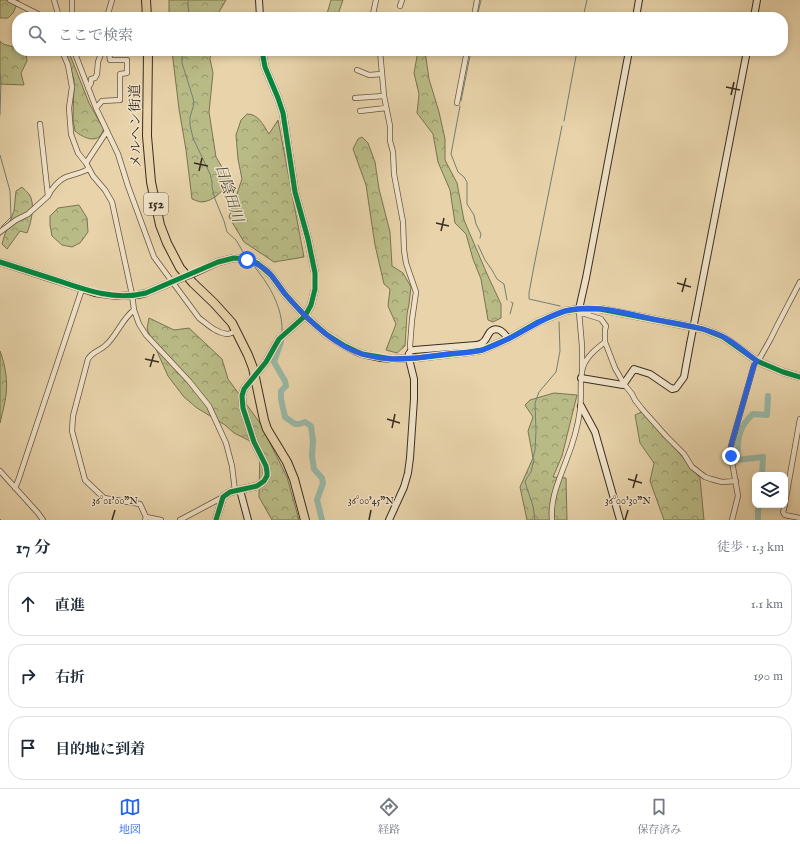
<!DOCTYPE html>
<html lang="ja">
<head>
<meta charset="utf-8">
<style>
	body { margin:0; font-family:"IM FELL English","Noto Serif JP",serif; background:#f6f6f7; color:#1f2937 }
	.controls { position:absolute; right:12px; bottom:12px; display:grid; overflow:hidden; border-radius:8px; box-shadow:0 2px 6px #0003 }
	.controls button { width:36px; height:36px; display:grid; place-items:center; padding:0; border:0; border-bottom:1px solid #e0e1e3; background:#fff; color:#1f2937; font:20px sans-serif }
	.stop { position:absolute; width:12px; height:12px; margin:-9px; border:3px solid #2563eb; border-radius:50%; background:#fff }
	.stop.end { background:#2563eb; border-color:#fff; box-shadow:0 1px 4px #0008 }
	.list { margin:0; padding:0; list-style:none }
	h2 { display:flex; justify-content:space-between; align-items:center; height:52px; margin:0; padding:0 16px; font-size:17px }
	h2 small { font-size:13px; font-weight:400; color:#747a83 }
	.list li { display:grid; grid-template-columns:26px 1fr auto; gap:12px; align-items:center; box-sizing:border-box; height:64px; margin:0 8px 8px; padding:0 8px; border:1px solid #e0e1e3; border-radius:16px }
	.list b { display:block; font-size:15px; white-space:nowrap }
	.list em { font-size:13px; font-style:normal; color:#747a83 }
	.icon { flex:none; width:22px; height:22px; fill:none; stroke:currentColor; stroke-width:2; stroke-linecap:round; stroke-linejoin:round }
	.map { position:relative; flex:none; width:800px; height:520px; overflow:hidden }
	.search { position:absolute; background:#fff; box-shadow:0 2px 6px #0003; left:12px; right:12px; top:12px; height:44px; display:flex; align-items:center; gap:10px; box-sizing:border-box; padding:0 14px; border-radius:16px; color:#747a83; font-size:15px }
	.sheet { height:268px; background:#fff }
	nav { display:flex; justify-content:space-around; align-items:center; box-sizing:border-box; height:56px; border-top:1px solid #e0e1e3; background:#fff; font-size:11px; color:#747a83 }
	nav a { display:grid; justify-items:center; gap:2px }
	nav .on { color:#2563eb }
	.map>svg:first-child { display:block }
</style>
</head>
<body>
<div class="map">
<svg width="800" height="520" viewBox="0 0 800 520">
	<defs>
		<pattern id="forest-crowns" width="20" height="18" patternUnits="userSpaceOnUse"><rect width="20" height="18" fill="#b9bb86"/><path d="M2 6a3 3 0 1 1 6 0M12 15a3 3 0 1 1 6 0" fill="none" stroke="#97986d"/></pattern>
	</defs>
	<rect width="100%" height="100%" fill="#e8d3aa"/>
	<filter id="stains"><feTurbulence type="fractalNoise" baseFrequency=".005" numOctaves="4"/><feColorMatrix values="0 0 0 0 .2 0 0 0 0 .09 0 0 0 0 .02 0 0 0 .5 -.17"/></filter>
	<radialGradient id="worn" r=".72"><stop offset=".6" stop-color="#630" stop-opacity="0"/><stop offset="1" stop-color="#630" stop-opacity=".3"/></radialGradient>
	<!-- forest -->
	<path fill="url(#forest-crowns)" stroke="#7a7454" d="M0,0h19l-6,13 -5,5h-8z
		M169,0h57l-10,17h-47z
		M331,0h12l-6,17h-11z
		M0,41l3,3 14,4v3h9l1,10 -6,12 3,12 -24,-1z
		M172,51h39l-1,8 3,14 -4,39 7,45 13,22c-4,11 -15,22 -27,23 -3,0 -7,-2 -10,-3l-6,-49 -7,-41z
		M418,51h7l4,28 10,33 6,27v21l12,23 7,37 23,54 14,30v14l-8,4 -5,-2 -7,-41 -8,-20 -7,-25 -11,-11 -5,-33 -12,-28 -5,-28 -16,-21 2,-19 -5,-21z
		M70,55l19,48 15,27c-2,2 -2,4 -4,6 -7,7 -19,0 -25,-5l-2,-11 1,-40 -7,-24z
		M247,114c12,0 16,11 22,20l9,-14 26,137 -30,5 -30,-20 -15,-25 13,-38 -4,-20 -2,-24 5,-15z
		M362,137l6,6 7,19 4,27 11,43 2,34 11,7 8,14 -2,17 -2,10 -2,32 -8,7 -11,-3 10,-26 -8,-18 2,-17 -6,-5 -9,-39 -9,-60 -13,-36 5,-10z
		M22,187c2,2 5,5 7,7 7,10 2,29 -2,39l-7,-2 -13,18 -5,-5 3,-10 9,-23 2,-20z
		M79,205l8,13 1,14 -8,11 -8,4 -10,-2 -10,-9 -2,-11v-9l8,-8z
		M149,318l25,12 15,-2 33,31 6,20 32,44 27,54 12,43h-27l-13,-23 1,-51 -26,-13 -9,-8 -28,-17 -13,-11 -16,-21 -21,-47z
		M0,351c5,13 8,30 6,44 -1,9 -4,19 -6,28z
		M554,393l23,2 -15,61 -9,21 13,1 1,42h-40l-7,-33 13,-29 -5,-27 5,-14 -8,-12 5,-5z
		M644,411l56,67 4,42h-40l-14,-39 4,-18 -14,-20 -5,-28z"/>
	<g fill="none" stroke-linecap="round" stroke-linejoin="round">
		<!-- stream -->
		<path stroke="#728071" stroke-width="1" d="M188,0v7l2,10
			M477,17l4,-17
			M583,17l4,-17
			M183,51l-1,6v6l11,35 1,6 -4,13v8l3,13 17,36 2,8v5l3,12 9,22 3,11 9,8 7,12 5,3 1,2
			M0,73l1,7 -1,35
			M461,101l10,-50
			M460,106l-9,48 7,18 6,5 3,5v22l7,11 2,9 5,10 -1,4
			M564,121l13,-70
			M0,155l10,36 1,26 -9,9 -1,3
			M0,236v-1
			M478,245l7,15 7,10 5,9 7,5 3,16
			M253,264c4,7 10,13 14,20 9,14 16,32 15,48
			M560,306l-31,-7v-6l5,-27 28,-140
			M510,314l3,-11 -2,-1
			M0,519l1,1
			M535,520l-2,-14 -7,-21 -1,-4 6,-9 3,-12 -1,-2 2,-8 1,-19 -1,-28 4,-11 17,-20 4,-21 -1,-29"/>
		<!-- river -->
		<path stroke="#98b8a6" stroke-width="6" d="M281,342l-7,20 11,19 1,5 -5,5v8l4,18 10,7h4l6,-2 6,4 2,15 -1,15 2,13 8,9 1,5 -6,17 5,20
			M762,475l1,-18 -26,3c1,-19 0,-32 16,-46l14,1 1,-19
			M758,520v-10l2,-5"/>
		<defs>
			<path id="street" d="M10,0l34,17
				M54,0l5,17
				M400,6l2,-6
				M72,17v-17
				M107,17l5,-17
				M375,17l-2,-3 3,-14
				M474,17l3,-17
				M62,51l6,14 4,22 -3,21 2,26 7,19 8,10 7,13 12,14 7,12 19,88
				M74,51l22,57 22,46 10,32 26,71 45,61c8,6 17,15 28,16 3,0 6,-2 9,-3
				M380,51l4,45 6,30v15l3,11 1,22 9,48 1,28 2,13 10,29 -4,28 -2,26 1,5
				M357,70l12,5 13,-1
				M88,88l3,-5v-4l4,-1 2,-4 1,-12 4,-11
				M355,98l29,-2
				M457,103l10,-52
				M96,108l6,-7 18,-1v-26l7,-1v-13h-17l-1,-8
				M360,111l26,-3
				M40,124l8,72
				M86,163l21,-32
				M0,232l16,-12 12,-6 20,-18c3,-7 11,-16 18,-19 8,-3 16,-4 22,-8
				M133,302l1,8 5,14 7,11 43,46 20,25 17,37 6,23 3,25
				M579,309v3l22,7 5,7 -1,4v12l10,26 9,16 8,10 3,6 7,9 24,27 18,18 8,13 13,10 6,2 11,3 14,-1
				M134,310c-12,9 -17,25 -28,35 -6,6 -13,6 -18,14l-15,57 -1,15 13,49 19,18 36,6 6,13
				M579,312l3,34v23
				M0,471l38,42 5,7
				M15,488l3,-7 64,-192
				M785,503l15,-84
				M785,505l-2,7 2,3 15,3
				M145,520l1,-3 15,3
				M180,520l43,-23
				M552,520c-2,-21 7,-40 14,-59 6,-15 12,-35 14,-51 2,-14 -1,-29 3,-43 4,-11 13,-18 22,-25
				M732,520l6,-24 -7,-40 -1,-5 2,-9 22,-77 7,-9 9,-16 7,-14 23,-44"/>
			<path id="secondary" d="M259,0l1,17
				M636,17l3,-17
				M754,17l3,-17
				M0,262l95,31 22,3 21,-1 8,-2 33,-14
				M192,274l26,-12 16,-4 13,1 10,4 14,12 14,19 20,22 21,18 19,12 10,5 7,3 19,4 11,1 25,-1 52,-6 13,-2 26,-11 30,-17 27,-11 14,-2h21l103,20 20,8 34,24 26,11 17,5
				M579,309l7,-31 43,-227
				M696,314l51,-263
				M409,354l2,-3 3,-1 62,-5c1,0 5,-1 6,-2 4,-2 5,-7 8,-11 7,-7 15,1 18,7
				M581,378l42,7 11,-16 16,5 22,15 4,-1 8,-11 6,-33
				M581,406l14,26 25,88
				M240,490l8,30
				M216,520l7,-23 7,-5 27,-6 7,-5 3,-5v-4l-1,-6 -12,-24 -11,-34 -1,-12 2,-7 22,-27 13,-23 26,-23 6,-11 4,-16v-16l-7,-34 -13,-47 -12,-79 -5,-15 -13,-31 -3,-16
				M389,520l15,-33 4,-14 2,-15 4,-59v-20l-4,-16"/>
			<path id="highway" d="M146,0l1,17
				M148,51l-1,85 4,46 9,43 7,18 13,25 13,15 21,20 18,20 16,32 5,13 11,52 3,9 20,33 7,17 11,41"/>
		</defs>
		<!-- street casing -->
		<use href="#street" stroke="#665643" stroke-width="6"/>
		<!-- secondary casing -->
		<use href="#secondary" stroke="#3a2d21" stroke-width="8"/>
		<!-- highway casing -->
		<use href="#highway" stroke="#3a2d21" stroke-width="10"/>
		<!-- street -->
		<use href="#street" stroke="#f0e2c8" stroke-width="4.5"/>
		<!-- secondary -->
		<use href="#secondary" stroke="#f0e2c8" stroke-width="6"/>
		<!-- highway -->
		<use href="#highway" stroke="#e8d3aa" stroke-width="8"/>
		<defs>
			<path id="street-bridge" d="M131,290l2,12"/>
			<path id="secondary-bridge" d="M179,279l13,-5
				M690,344l6,-30
				M409,354l1,9"/>
		</defs>
		<!-- street-bridge casing -->
		<use href="#street-bridge" stroke="#665643" stroke-width="6" stroke-linecap="butt"/>
		<!-- secondary-bridge casing -->
		<use href="#secondary-bridge" stroke="#3a2d21" stroke-width="8" stroke-linecap="butt"/>
		<!-- street-bridge -->
		<use href="#street-bridge" stroke="#f0e2c8" stroke-width="4.5"/>
		<!-- secondary-bridge -->
		<use href="#secondary-bridge" stroke="#f0e2c8" stroke-width="6"/>
		<defs>
			<path id="cycleway" d="M0,262c19,6 37,12 56,18 29,10 59,21 90,13l72,-31 16,-4 13,1 10,4 14,12 14,19 20,22 21,18 19,12 17,8 30,5 25,-1 52,-6 13,-2 26,-11 30,-17 27,-11 14,-2h21l103,20 20,8 34,24 26,11 17,5
				M216,520l7,-23 7,-5 27,-6 7,-5 3,-5v-4l-1,-6 -12,-24 -11,-34 -1,-12 2,-7 22,-27 13,-23 26,-23 6,-11 4,-16v-16l-7,-34 -13,-47 -12,-79 -5,-15 -13,-31 -3,-16"/>
		</defs>
		<!-- cycleway casing -->
		<use href="#cycleway" stroke="#f0e2c8" stroke-width="8"/>
		<!-- cycleway -->
		<use href="#cycleway" stroke="#00873e" stroke-width="5"/>
	</g>
	<g fill="none" stroke-linecap="round" stroke-linejoin="round">
		<!-- route -->
		<path stroke="#2563eb" stroke-width="5" d="M247,260c9,3 19,8 25,16 5,6 9,13 14,19 19,22 48,51 76,59 6,2 12,3 18,4 22,3 45,-1 67,-4 11,-1 24,-1 36,-4 8,-3 17,-7 25,-11 19,-9 36,-22 57,-28 30,-8 63,3 93,9 21,4 44,7 64,16 11,5 25,18 35,25l-3,4 -22,77 -2,9 1,5"/>
	</g>
	<!-- ticks -->
	<path fill="none" stroke="#3a2d21" stroke-width="1.5" d="M726,87l14,3M731,95l3,-13M194,163l14,3M199,171l3,-13M436,223l13,3M441,231l3,-13M677,283l14,4M682,292l4,-14M145,359l14,3M150,367l4,-13M387,419l13,4M392,428l3,-14M628,479l14,4M633,488l4,-14M112,520l3,-10M369,520l2,-10M625,520l3,-10"/>
	<g text-anchor="middle" dominant-baseline="central" stroke-width="3" stroke-linejoin="round" paint-order="stroke">
		<!-- shield labels -->
		<rect fill="#f0e2c8" stroke="#716353" stroke-width="1" x="144" y="193" width="24" height="22" rx="3"/>
		<g font-size="13" font-weight="bold" fill="#3a2d21">
			<text x="156" y="204">152</text>
		</g>
		<!-- street labels -->
		<g font-size="14" fill="#3a2d21" stroke="#f0e2c8">
			<text transform="translate(136 126) rotate(-91)">メルヘン街道</text>
		</g>
		<!-- water labels -->
		<g font-size="15" font-style="italic" fill="#4d493c" stroke="#f0e2c8">
			<text transform="translate(229 193) rotate(72)">日陰田川</text>
		</g>
	</g>
	<g font-size="10" text-anchor="middle" fill="#3a2d21" stroke="#f0e2c8" stroke-width="3" stroke-linejoin="round" paint-order="stroke">
		<text x="115" y="504">36°01'00"N</text>
		<text x="371" y="504">36°00'45"N</text>
		<text x="628" y="504">36°00'30"N</text>
	</g>
	<rect width="100%" height="100%" filter="url(#stains)"/>
	<rect width="100%" height="100%" fill="url(#worn)"/>
</svg>
<div class="controls">
<button><svg class="icon" aria-label="layers" viewBox="0 0 24 24"><path d="M12 4l9 5-9 5-9-5zM3 14l9 5 9-5"/></svg></button>
</div>
<div class="stop" style="left:247px;top:260px"></div>
<div class="stop end" style="left:731px;top:456px"></div>
<div class="search"><svg class="icon" aria-label="search" viewBox="0 0 24 24"><circle cx="10" cy="10" r="6"/><path d="M15 15l6 6"/></svg>ここで検索</div>
</div>
<section class="sheet">
<h2>17 分<small>徒歩 · 1.3 km</small></h2>
<ul class="list">
<li><svg class="icon" aria-label="ahead" viewBox="0 0 24 24"><path d="M12 20V5M6 11l6-6 6 6"/></svg><div><b>直進</b></div><em>1.1 km</em></li>
<li><svg class="icon" aria-label="right" viewBox="0 0 24 24"><path d="M7 20v-9h11M14 6l5 5-5 5"/></svg><div><b>右折</b></div><em>190 m</em></li>
<li><svg class="icon" aria-label="arrive" viewBox="0 0 24 24"><path d="M6 21V4h12l-3 4 3 4H6"/></svg><div><b>目的地に到着</b></div></li>
</ul>
</section>
<nav>
<a class="on"><svg class="icon" aria-label="map" viewBox="0 0 24 24"><path d="M3 6l6-2 6 2 6-2v14l-6 2-6-2-6 2zM9 4v14M15 6v14"/></svg>地図</a>
<a><svg class="icon" aria-label="directions" viewBox="0 0 24 24"><path d="M12 3l9 9-9 9-9-9zM9 14v-3h6M13 9l2 2-2 2"/></svg>経路</a>
<a><svg class="icon" aria-label="saved" viewBox="0 0 24 24"><path d="M7 4h10v16l-5-4-5 4z"/></svg>保存済み</a>
</nav>
</body>
</html>
